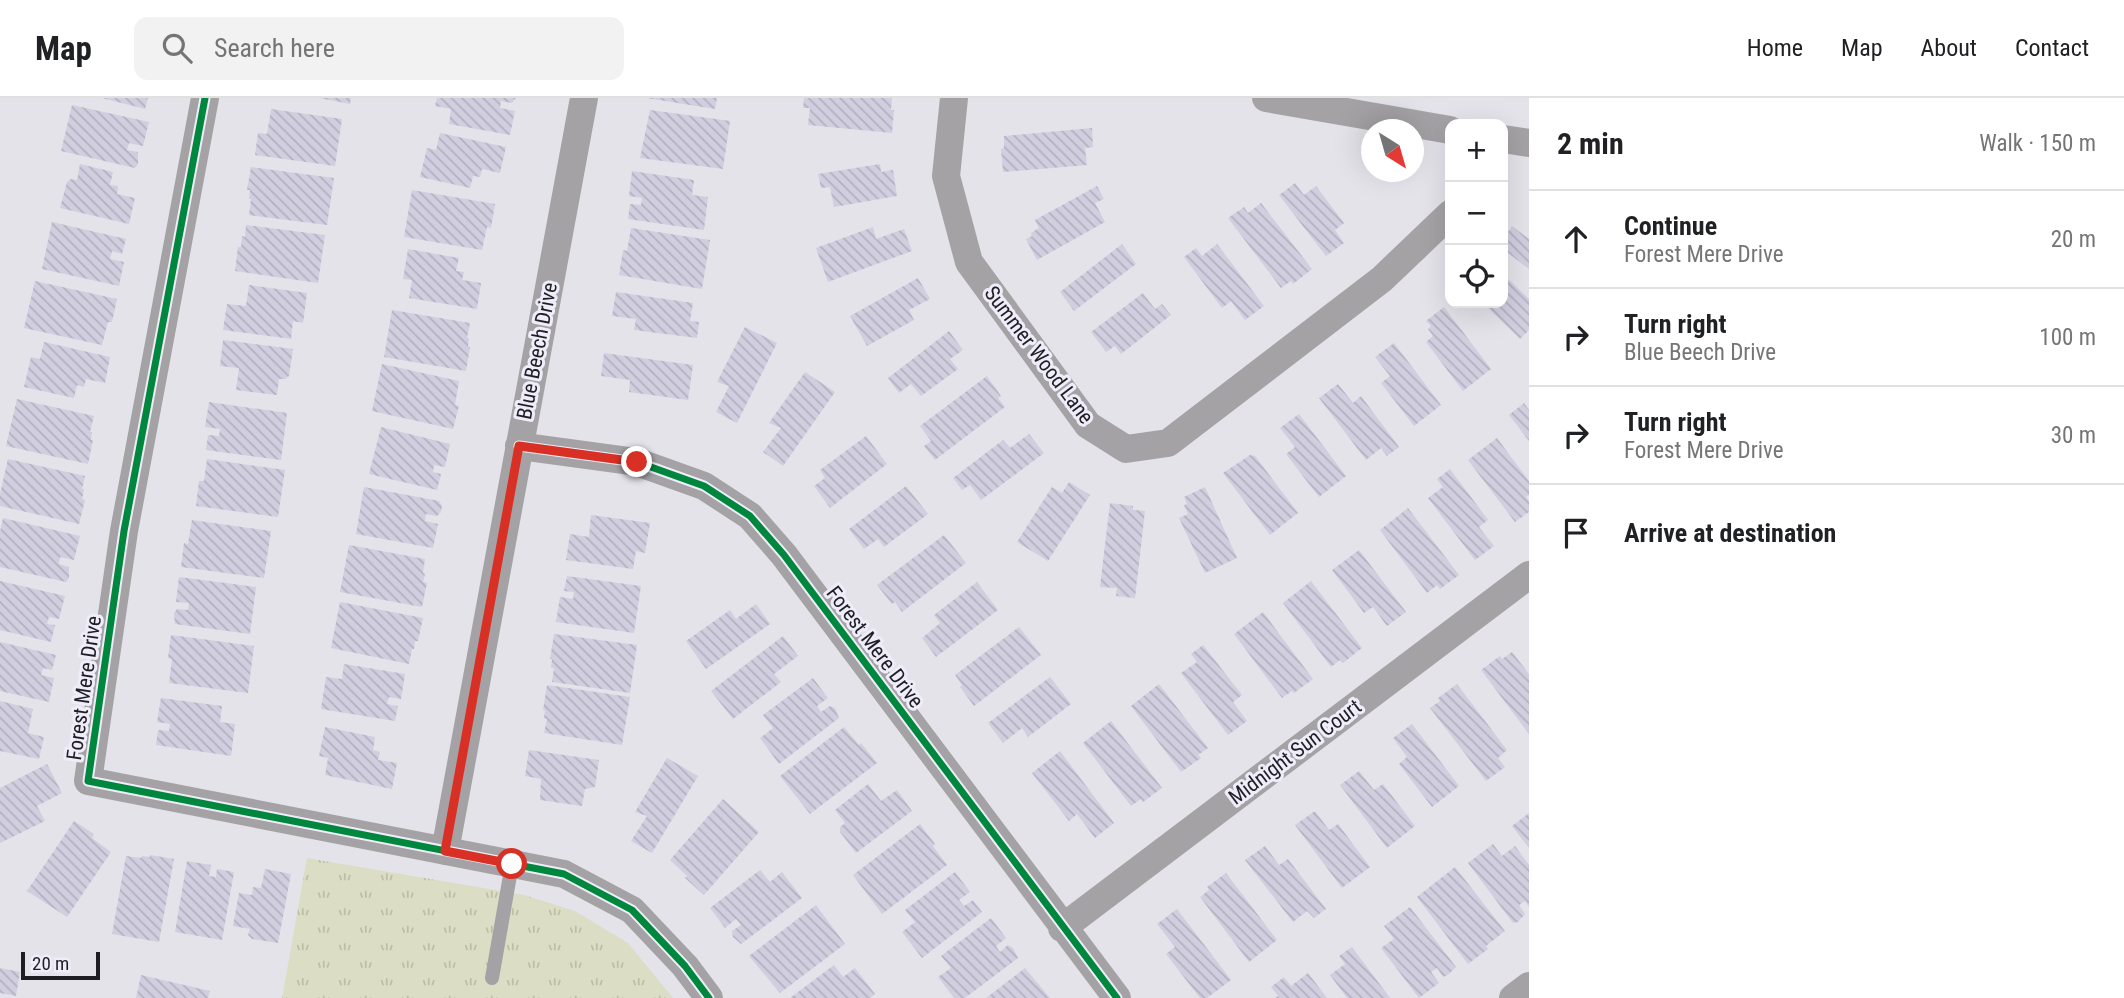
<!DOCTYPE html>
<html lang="en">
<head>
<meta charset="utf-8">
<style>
	body { margin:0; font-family:"Roboto Condensed",sans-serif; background:#f2f2f2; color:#202124 }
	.controls { position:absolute; right:21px; top:21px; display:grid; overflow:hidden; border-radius:14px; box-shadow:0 7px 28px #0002 }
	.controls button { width:63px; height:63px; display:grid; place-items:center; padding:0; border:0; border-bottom:2px solid #e0e0e0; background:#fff; color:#202124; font:35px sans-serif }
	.compass { position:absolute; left:1361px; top:21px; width:63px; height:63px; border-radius:50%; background:#fff; box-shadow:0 7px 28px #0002; rotate:143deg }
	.scale { position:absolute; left:21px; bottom:18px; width:79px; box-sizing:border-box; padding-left:7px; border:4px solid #1f1f23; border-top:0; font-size:19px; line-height:24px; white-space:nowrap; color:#1f1f23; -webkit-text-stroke:5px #efedfa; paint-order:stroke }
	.stop { position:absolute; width:21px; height:21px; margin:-16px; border:5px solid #d93025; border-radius:50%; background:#fff }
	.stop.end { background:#d93025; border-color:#fff; box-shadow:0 2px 7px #0008 }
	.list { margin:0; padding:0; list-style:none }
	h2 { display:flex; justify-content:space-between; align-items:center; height:91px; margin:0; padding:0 28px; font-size:30px }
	h2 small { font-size:23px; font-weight:400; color:#757577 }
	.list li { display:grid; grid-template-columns:46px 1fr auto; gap:21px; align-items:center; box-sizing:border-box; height:98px; padding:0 28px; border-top:2px solid #e0e0e0 }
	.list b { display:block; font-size:26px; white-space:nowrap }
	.list p { margin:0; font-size:23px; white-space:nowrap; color:#757577 }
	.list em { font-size:23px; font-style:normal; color:#757577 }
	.icon { flex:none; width:38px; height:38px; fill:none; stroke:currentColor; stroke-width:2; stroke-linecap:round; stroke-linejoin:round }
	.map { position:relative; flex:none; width:1529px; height:900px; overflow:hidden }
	header { display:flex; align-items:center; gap:42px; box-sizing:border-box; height:98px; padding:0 35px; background:#fff; border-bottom:2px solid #e0e0e0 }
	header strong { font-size:33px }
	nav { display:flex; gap:38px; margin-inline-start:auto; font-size:24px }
	.search { width:490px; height:63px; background:#f2f2f2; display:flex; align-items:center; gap:18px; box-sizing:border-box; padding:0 24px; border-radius:14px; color:#757577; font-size:26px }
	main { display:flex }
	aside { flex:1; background:#fff }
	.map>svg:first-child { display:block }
</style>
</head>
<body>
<header>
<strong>Map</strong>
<div class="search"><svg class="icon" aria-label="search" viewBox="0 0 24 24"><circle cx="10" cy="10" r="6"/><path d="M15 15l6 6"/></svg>Search here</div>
<nav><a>Home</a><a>Map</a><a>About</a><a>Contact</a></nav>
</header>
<main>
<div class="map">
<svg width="1529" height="900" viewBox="0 0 1529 900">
	<defs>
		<pattern id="park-tufts" width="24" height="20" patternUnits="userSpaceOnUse" patternTransform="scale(1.75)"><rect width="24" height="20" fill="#dbdec4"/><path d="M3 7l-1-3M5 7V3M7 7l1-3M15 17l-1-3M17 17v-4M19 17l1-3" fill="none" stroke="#bcbea8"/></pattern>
		<pattern id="building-back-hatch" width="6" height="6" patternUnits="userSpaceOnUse" patternTransform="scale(1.75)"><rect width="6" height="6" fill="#d1cee0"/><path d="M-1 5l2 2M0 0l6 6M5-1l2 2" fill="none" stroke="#b3b0c0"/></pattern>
	</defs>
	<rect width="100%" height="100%" fill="#e4e3ea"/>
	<!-- park -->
	<path fill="url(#park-tufts)" d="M307,760l217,37 51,16 53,32 45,55h-391z"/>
	<!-- building -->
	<path fill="url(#building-back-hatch)" d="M102,0h46l-3,11z
		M319,0h32l-1,6z
		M437,0h79l-4,5 -11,-2 -1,7 15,3 -5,24 -61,-11 2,-15 -16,-3z
		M646,0h71l-2,11z
		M804,0h88l-1,12h3l-2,23 -84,-8 2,-17h-7z
		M72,7l77,17 -6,24 -14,-3 -2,7 11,2v12l-3,4 -74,-17z
		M271,11l71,10 -7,47 -80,-11 3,-22 9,1z
		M650,12l80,11 -7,48 -83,-11z
		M1092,30l1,19 -8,1 2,17 -84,7 -2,-23 3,-1v-12z
		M440,35l66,14 -6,26 -18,-4 -2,8 -7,-1 -3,12 -50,-11 7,-29 9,2z
		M80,66l33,8 -3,13 8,1 -1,8 18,4 -6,26 -69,-16 7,-26 4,-3 6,1z
		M880,66l1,8 12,-2 4,26 -63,11 -4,-20 -9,1 -3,-14z
		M251,69l83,11 -7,47 -78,-10 2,-16h-2l1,-9h-3z
		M632,73l62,9 -2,15 16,2 -4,33 -76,-11 2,-15 11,1 1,-7 -13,-2z
		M1295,85l9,12 12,-9 28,37 -9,7 9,13 -18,13 -47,-61z
		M1097,88l7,13 -9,4 10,19 -68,38 -11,-21 6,-3 -1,-3 8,-5 -4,-8z
		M412,92l83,14 -4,24 -4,-1 -5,23 -78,-13z
		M1261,105l51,66 -19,15 -2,-3 -10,7 -53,-70 16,-11 4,6z
		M52,124l74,17 -4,15 -10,-3 -2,8 14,3 -5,24 -77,-17z
		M246,127l79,10 -7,48 -83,-12 3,-24h3l1,-11 3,1z
		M1512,128l17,13v30l-26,-20v-10z
		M873,129l3,12 28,-10 8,22 -84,31 -12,-34z
		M631,130l79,12 -8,49 -83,-14 4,-25 4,1z
		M1122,146l14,20 -62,47 -14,-19z
		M1217,146l47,62 -19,14 -14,-19 -9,7 -38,-51 12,-9 6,8z
		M408,151l51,9 -3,13 8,1 -2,8 19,3 -4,26 -68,-11 3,-18 -9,-1z
		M1506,179l23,22v31l-9,9 -37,-36h20v-23z
		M918,180l12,21 -21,11 5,10 -47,26 -17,-30z
		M35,183l82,18 -5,23h-4l-6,23 -78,-17z
		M249,187l58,8 -4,30 -10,-2 -2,18 -68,-9 4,-26 19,2z
		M616,194l77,11 -3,18 9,1 -2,16 -63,-8 2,-11 -24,-3z
		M1143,195l12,16 7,-5 9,11 -50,39 -6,-8 -9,6 -15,-20z
		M1444,209l47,62 -28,22 -37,-49 7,-6 -5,-7 3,-3 -5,-5z
		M392,212l78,13 -3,15h2l-1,9h2l-4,24 -82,-14z
		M745,229l32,16 -40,80 -21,-11 13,-26 -12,-4z
		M949,233l14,19 -13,9 8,10 -37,27 -10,-12 -12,9 -11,-15z
		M223,242l70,9 -4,27 -4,3h-6l-2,16 -41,-5 3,-22 -19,-2z
		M44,244l66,15 -5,26 -19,-4 -2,8 -7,-2 -3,13 -50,-11 7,-30 9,2z
		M1394,245l47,62 -27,21 -33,-43 9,-7 -15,-19z
		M604,255l89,12 -5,35 -59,-8 1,-12 -29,-4z
		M382,266l77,17 -4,24 4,1 -6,23 -81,-18z
		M805,274l30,20 -52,74 -20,-14 18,-24 -12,-5z
		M987,278l14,20 -3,2 7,9 -70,53 -11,-14 7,-5 -11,-15z
		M1338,286l15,19 8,-7 38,51 -12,9 -6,-8 -15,12 -47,-62z
		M17,301l77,17 -4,16h2l-1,8h2l-5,24 -82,-18z
		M209,304l78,11 -6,47 -75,-10 2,-15 11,1 1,-7 -15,-2z
		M1524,305l5,7v31l-20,-26z
		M1299,316l47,62 -27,21 -33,-43 9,-7 -15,-19z
		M381,329l69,17 -5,23 -11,-2 -1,7 8,2 -4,16 -68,-16z
		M1029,336l15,19 -63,47 -11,-15 -8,5 -9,-12 50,-38 7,8z
		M866,338l21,28 -57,44 -16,-22 11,-8 -5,-8z
		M1497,340l32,43v14l-3,2 3,4v11l-14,10 -47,-62z
		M1250,357l5,1 43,57 -28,22 -47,-62z
		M8,361l77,17 -3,13h2l-2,10 3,1 -6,24 -79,-18v-12z
		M207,361l78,11 -7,47 -82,-11 3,-25h5z
		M1450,371l38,51 -9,7 15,19 -19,14 -47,-62 15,-11 -6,-8z
		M1069,384l21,13 -42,66 -31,-19 35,-55 10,6z
		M906,388l22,28 -44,33 -6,-8 -14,10 -15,-20z
		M364,389l75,14 3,5 -1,6 -4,4 -11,-2 -1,7 13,3 -5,24 -77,-14z
		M1205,389l32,71 -32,15 -26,-55 9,-4 -4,-9 3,-1 -3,-7z
		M1110,405l23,3v4l12,1 -10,87 -19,-2 1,-8 -17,-1z
		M1408,410l51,67 -19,14 -3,-4 -10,8 -47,-63z
		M591,417l59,8 -5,30 -9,-2 -3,18 -67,-9 4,-26 19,3z
		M3,420l77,18 -6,24 -14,-3 -1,7 10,3v11l-3,4 -66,-15v-35z
		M192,422l79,11 -7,47 -83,-11 3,-24 4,1z
		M944,437l22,28 -64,49 -7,-10 -3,2 -15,-19z
		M349,447l76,14 -2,14 2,1 -2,8 4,1 -5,24 -82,-15z
		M1359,452l47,62 -19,14 -14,-19 -9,6 -32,-43z
		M567,478l74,10 -7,47 -78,-11 4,-25 13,2 1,-7 -10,-1z
		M179,479l77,10 -6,47 -75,-10 -1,-11 3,-4 11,1 1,-7 -13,-1z
		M0,483l65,15 -6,23 -10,-2 -2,7 8,1 -4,17 -51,-12z
		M1311,483l51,67 -19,15 -3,-3 -9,7 -48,-64z
		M977,484l21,28 -62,47 -14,-19 18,-15 -6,-8z
		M340,504l83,16 -5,23h-3l-1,8h-2l-3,15 -78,-16z
		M756,506l14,20 -64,45 -20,-28 44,-31 6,9z
		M1263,514l50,67 -19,14 -2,-2 -10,7 -48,-64z
		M1019,529l22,28 -67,51 -14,-19 2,-2 -7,-10z
		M554,536l83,11 -7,48 -78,-11 2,-14h-3l1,-9h-2z
		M171,537l83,11 -6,47 -79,-10 3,-24 -4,-1z
		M783,538l15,20 -24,18 7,8 -48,37 -22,-28z
		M0,544l56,13 -4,15 -9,-2 -2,7 13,3 -5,24 -49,-11z
		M1203,547l39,50 -9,7 14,19 -19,14 -47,-62 16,-11 -6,-8z
		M1512,554l17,22v60l-48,-64 19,-14 2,3z
		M344,566l61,10 -4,25 -12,-2 -2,7 11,2 -3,15 -74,-12 5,-32 16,2z
		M1050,579l21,27 -43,33 -6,-9 -19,15 -15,-20z
		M813,580l15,20 -11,8 4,6 9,-6 5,2 4,10 -60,46 -19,-26 13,-10 -10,-13z
		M1159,586l49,64 -10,7 3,3 -20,14 -50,-66z
		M1457,586l50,66 -9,8 7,9 -19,14 -56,-73 10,-7 -2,-3z
		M547,587l83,12 -8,48 -78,-12 3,-14 -3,-1 1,-8h-2z
		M161,600l61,8 -2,16 15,2 -4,32 -75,-11 2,-15 11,1 1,-7 -13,-2z
		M0,603l33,8 -5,24 16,4 -5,22 -39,-8z
		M1111,623l51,67 -19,14 -2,-3 -10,7 -48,-63z
		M1412,626l47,62 -27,21 -33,-43 8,-7 -14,-19z
		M325,629l50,10 -2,13 7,2 -2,8 19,3 -5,26 -67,-14 3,-17 -9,-2z
		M844,629l15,18 2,-2 16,20 -67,51 -30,-38z
		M529,652l70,10 -4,27 -10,2 -3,17 -42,-6 1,-21 -16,-3z
		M1060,653l54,72 -19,15 -18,-24 -8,7 -37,-48z
		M667,660l31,18 -46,77 -21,-12 16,-25 -12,-4z
		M47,666l15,29 -25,13 8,15 -45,22v-55z
		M1359,673l15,19 9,-6 32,42 -28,22 -47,-63z
		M868,686l13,17 16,-11 15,21 -56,42 -16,-21v-5l5,-4 -10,-13z
		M723,701l36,33 -55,63 -19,-17 2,-2 -17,-16z
		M1315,713l14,19 9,-6 32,43 -28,21 -47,-63z
		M1529,715v35l-17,-22z
		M74,723l20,13 -2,4 19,14 -44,65 -40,-26z
		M920,726l15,20 -2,2 14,19 -65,49 -29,-39z
		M1493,746l9,12 13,-10 14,19v42l-4,-6 -6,4 6,9 -7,8 -5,1 -45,-60z
		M1265,748l14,19 9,-6 38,50 -12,9 -7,-7 -14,11 -48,-62z
		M150,757l24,4 -15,83 -47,-8 14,-78 15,2 1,-2 8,1z
		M187,763l24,4 -2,11 7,1 1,-8 17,3 -12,68 -47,-8z
		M1455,769l50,64 -19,15 2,3 -20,15 -51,-67z
		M265,771l26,5 -13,69 -26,-4 -4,-4 2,-6 -17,-3 6,-33 13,2 1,-8 8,1z
		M760,772l10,12 12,-10 20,26 -61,46 -8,-7 -1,-6 9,-6 -5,-6 -11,9 -15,-20z
		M955,774l15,20 -11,8 5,6 9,-6 9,12 -60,46 -20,-26 13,-10 -10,-12z
		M1226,775l51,67 -28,22 -49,-65 9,-7 -2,-3z
		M816,807l29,39 -65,49 -31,-37z
		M1410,809l46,60 -8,8 -5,2 -6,-9 -6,4 8,11 -20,15 -38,-50 13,-9 -10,-13z
		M1177,811l54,71 -24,18h-7l-34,-44 9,-7 -18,-23z
		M991,820l15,20 -10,8 4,6 8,-7 5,3 5,10 -53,40h-11l-16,-21 13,-9 -10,-12z
		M1352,849l38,51h-43l-17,-23 15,-11 -6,-8z
		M834,867l9,12 12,-9 20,26 -5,4h-80z
		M0,870l20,4 -4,24 -16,-3z
		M1025,870l25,30h-64z
		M1308,875l19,25h-52l3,-2 -7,-9 13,-10 7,9z
		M141,877l69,16 -2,7h-72z"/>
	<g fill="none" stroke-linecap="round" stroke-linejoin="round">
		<!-- service -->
		<path stroke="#a5a2a5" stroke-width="14" d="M492,880l20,-114"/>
		<!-- minor -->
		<path stroke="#a5a2a5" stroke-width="28" d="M205,0l-81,433 -36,250 476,93 68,36 53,56 24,32
			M954,0l-8,78 23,86 119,163 38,24 42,-6 214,-164 68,-65
			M1266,0l184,32
			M1503,41l26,4
			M519,348l118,16 67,24 46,30 34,39 333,443
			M445,753l139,-753
			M1062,830l467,-353
			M1513,900l16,-12"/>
		<defs>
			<path id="cycleway" d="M205,0l-81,433 -36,250 476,93 68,36 53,56 24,32
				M519,348l118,16 67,24 46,30 34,39 333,443"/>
		</defs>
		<!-- cycleway casing -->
		<use href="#cycleway" stroke="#efedfa" stroke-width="11"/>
		<!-- cycleway -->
		<use href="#cycleway" stroke="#00873e" stroke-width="7"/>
	</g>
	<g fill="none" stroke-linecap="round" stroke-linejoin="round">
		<!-- route -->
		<path stroke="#d93025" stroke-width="9" d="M512,766l-67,-13 74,-405 118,16"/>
	</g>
	<g text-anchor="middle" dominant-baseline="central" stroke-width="6" stroke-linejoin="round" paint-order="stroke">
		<!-- street labels -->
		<g font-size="21" fill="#1f1f23" stroke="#efedfa">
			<text transform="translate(537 253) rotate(-79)">Blue Beech Drive</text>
			<text transform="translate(1039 257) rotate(53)">Summer Wood Lane</text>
			<text transform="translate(875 549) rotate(53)">Forest Mere Drive</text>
			<text transform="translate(84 590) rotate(-82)">Forest Mere Drive</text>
			<text transform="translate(1295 654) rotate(-37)">Midnight Sun Court</text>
		</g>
	</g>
</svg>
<div class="controls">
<button>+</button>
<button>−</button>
<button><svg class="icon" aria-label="locate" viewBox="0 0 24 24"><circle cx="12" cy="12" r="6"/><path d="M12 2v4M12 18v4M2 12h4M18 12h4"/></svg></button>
</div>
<svg class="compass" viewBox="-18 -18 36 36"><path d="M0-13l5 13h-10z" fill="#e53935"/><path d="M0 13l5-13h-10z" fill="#757577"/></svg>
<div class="scale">20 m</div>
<div class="stop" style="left:512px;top:766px"></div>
<div class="stop end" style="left:637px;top:364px"></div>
</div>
<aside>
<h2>2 min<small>Walk · 150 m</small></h2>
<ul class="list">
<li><svg class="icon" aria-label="ahead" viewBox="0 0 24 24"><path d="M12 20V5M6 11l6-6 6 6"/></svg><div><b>Continue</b><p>Forest Mere Drive</p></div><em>20 m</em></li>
<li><svg class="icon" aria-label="right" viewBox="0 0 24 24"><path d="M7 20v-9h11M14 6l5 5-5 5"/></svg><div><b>Turn right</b><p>Blue Beech Drive</p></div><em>100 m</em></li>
<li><svg class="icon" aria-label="right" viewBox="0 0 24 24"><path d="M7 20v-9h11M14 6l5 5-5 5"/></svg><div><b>Turn right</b><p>Forest Mere Drive</p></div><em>30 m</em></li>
<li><svg class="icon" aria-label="arrive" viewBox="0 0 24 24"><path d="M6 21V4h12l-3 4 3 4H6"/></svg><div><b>Arrive at destination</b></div></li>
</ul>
</aside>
</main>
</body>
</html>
